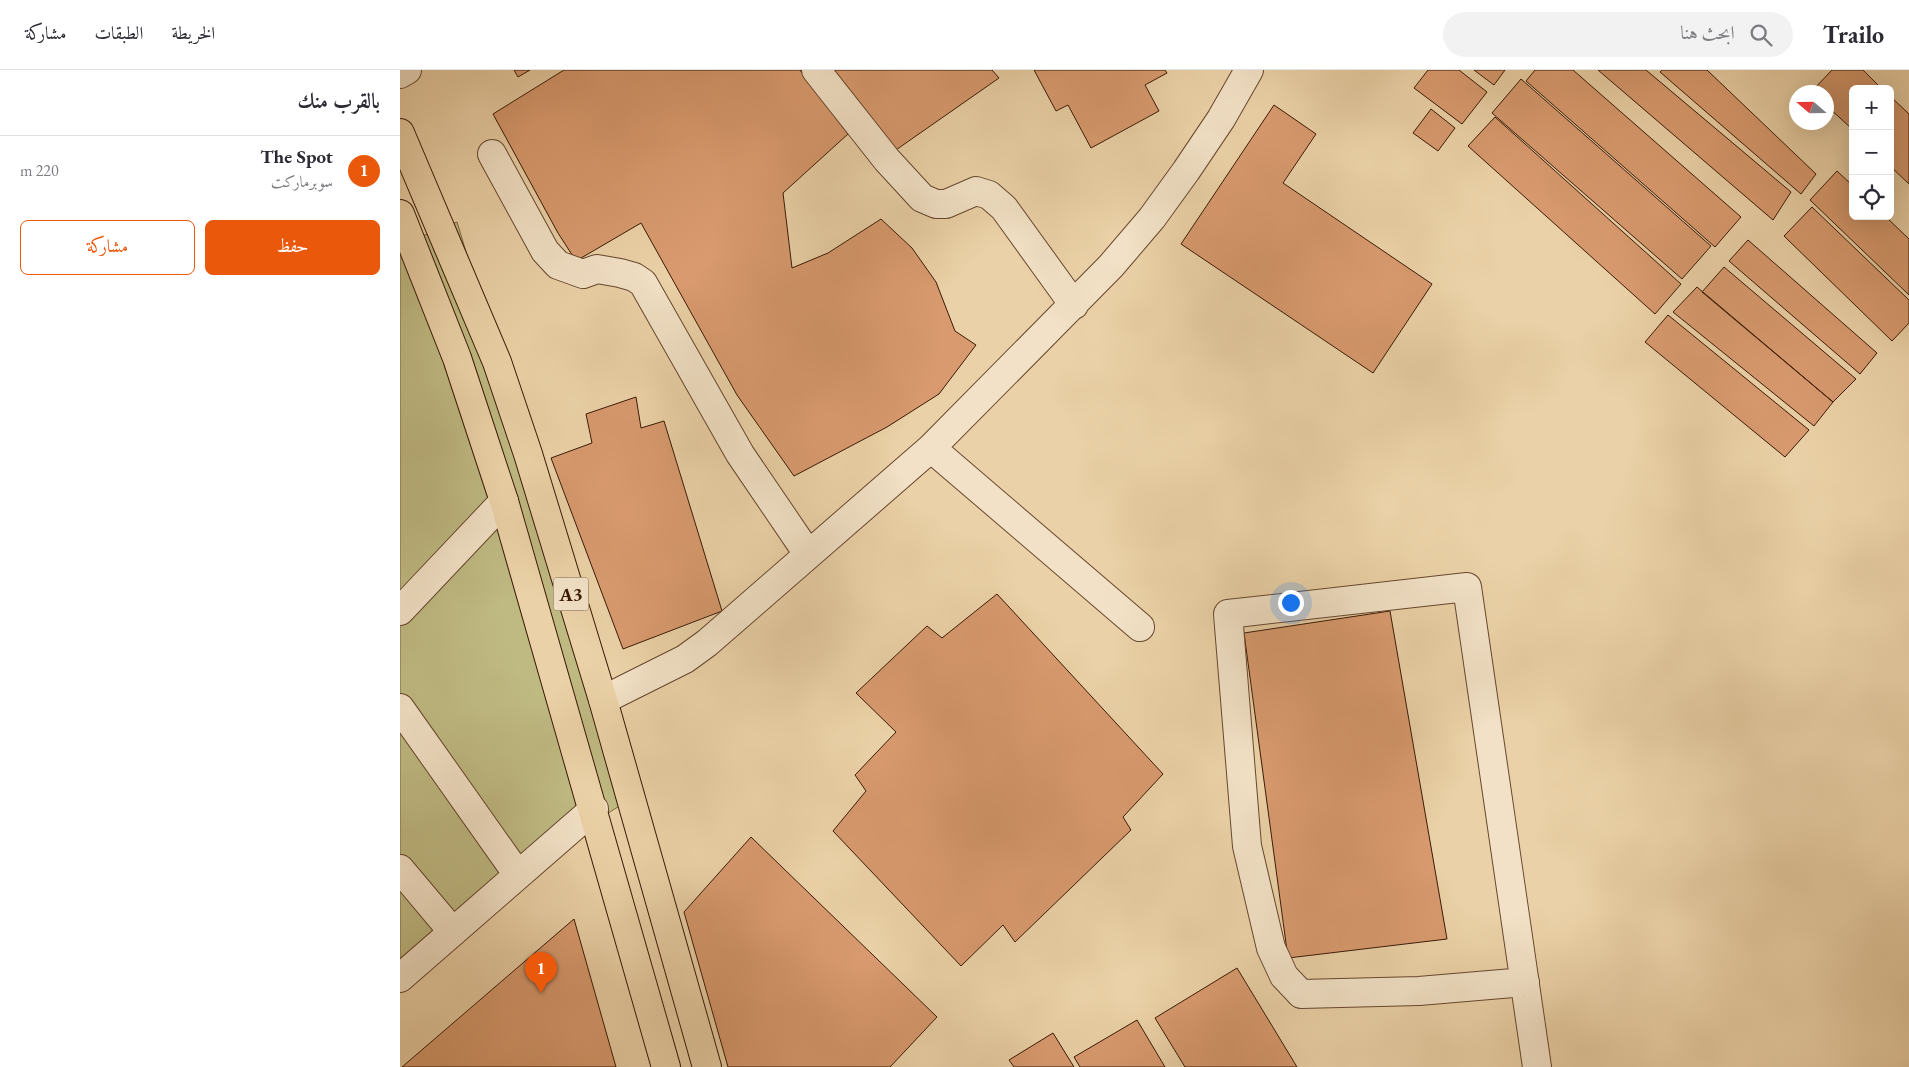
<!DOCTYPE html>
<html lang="ar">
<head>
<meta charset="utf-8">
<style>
	body { margin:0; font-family:"EB Garamond",Amiri,serif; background:#f2f2f3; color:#2b2b33; direction:rtl }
	.controls { position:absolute; right:15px; top:15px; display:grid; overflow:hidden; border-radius:8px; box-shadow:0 5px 20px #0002 }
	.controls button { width:45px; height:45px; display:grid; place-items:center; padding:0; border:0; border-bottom:1px solid #e1e1e2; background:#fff; color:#2b2b33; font:25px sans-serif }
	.compass { position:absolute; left:1389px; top:15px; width:45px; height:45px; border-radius:50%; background:#fff; box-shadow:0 5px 20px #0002; rotate:290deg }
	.you { position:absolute; left:890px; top:532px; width:18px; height:18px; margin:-12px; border:4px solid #fff; border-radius:50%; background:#1a73e8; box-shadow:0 0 0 8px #1a73e833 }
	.badge { display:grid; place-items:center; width:32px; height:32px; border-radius:50%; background:#ea580c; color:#fff; font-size:16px; font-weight:700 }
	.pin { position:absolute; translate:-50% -41px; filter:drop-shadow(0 1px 2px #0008) }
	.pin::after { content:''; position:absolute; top:26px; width:18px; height:15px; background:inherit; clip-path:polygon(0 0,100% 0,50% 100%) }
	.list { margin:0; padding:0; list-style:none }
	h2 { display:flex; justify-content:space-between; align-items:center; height:65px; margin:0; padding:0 20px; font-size:21px }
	h2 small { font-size:16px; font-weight:400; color:#7c7c81 }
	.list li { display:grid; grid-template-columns:32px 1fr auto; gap:15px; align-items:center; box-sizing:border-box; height:70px; padding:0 20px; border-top:1px solid #e1e1e2 }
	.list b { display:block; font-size:19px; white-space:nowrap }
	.list p { margin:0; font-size:16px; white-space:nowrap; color:#7c7c81 }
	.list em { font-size:16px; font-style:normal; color:#7c7c81 }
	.actions { display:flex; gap:10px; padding:15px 20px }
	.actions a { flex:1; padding:11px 0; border:1px solid #ea580c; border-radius:8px; text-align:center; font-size:18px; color:#ea580c }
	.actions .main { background:#ea580c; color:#fff }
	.icon { flex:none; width:28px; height:28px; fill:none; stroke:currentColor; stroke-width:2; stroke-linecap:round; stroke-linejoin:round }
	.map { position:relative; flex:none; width:1509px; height:997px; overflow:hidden; direction:ltr }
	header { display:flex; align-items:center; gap:30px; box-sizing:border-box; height:70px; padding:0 25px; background:#fff; border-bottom:1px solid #e1e1e2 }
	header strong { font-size:24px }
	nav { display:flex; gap:28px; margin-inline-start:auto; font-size:18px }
	.search { width:350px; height:45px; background:#f2f2f3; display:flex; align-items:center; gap:12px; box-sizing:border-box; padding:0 18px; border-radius:28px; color:#7c7c81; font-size:19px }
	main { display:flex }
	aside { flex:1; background:#fff }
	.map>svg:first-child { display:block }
</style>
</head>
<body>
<header>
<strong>Trailo</strong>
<div class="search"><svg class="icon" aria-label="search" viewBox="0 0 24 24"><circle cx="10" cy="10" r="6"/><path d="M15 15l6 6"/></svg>ابحث هنا</div>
<nav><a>الخريطة</a><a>الطبقات</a><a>مشاركة</a></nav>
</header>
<main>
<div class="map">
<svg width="1509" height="997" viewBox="0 0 1509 997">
	<rect width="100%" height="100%" fill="#ebd1a7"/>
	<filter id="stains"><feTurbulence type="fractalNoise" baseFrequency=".004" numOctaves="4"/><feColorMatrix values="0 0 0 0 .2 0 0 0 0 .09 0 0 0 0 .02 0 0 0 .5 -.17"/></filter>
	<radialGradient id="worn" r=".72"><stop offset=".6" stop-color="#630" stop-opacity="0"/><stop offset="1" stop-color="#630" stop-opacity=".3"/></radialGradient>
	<!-- green -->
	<path fill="#bfb982" stroke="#7c6944" d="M57,152l175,576 -30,19 -202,176v-748z"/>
	<!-- building -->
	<path fill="#d89a6e" stroke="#391906" d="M114,0h16l-12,7z
		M164,0h236l48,64 -65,59 9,75 36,-15 53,-34 31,29 24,34 19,49 21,14 -37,49 -52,33 -93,49 -57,-81 -96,-172 -65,38 -18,-28 -65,-119z
		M428,0h164l7,8 -106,74z
		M634,0h131l2,3 -22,12 14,26 -68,37 -23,-43 -12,6z
		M1028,0h31l28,22 -25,32 -48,-36z
		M1074,0h31l-11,15z
		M1135,0h38l168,147 -26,30 -189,-166z
		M1198,0h48l145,122 -18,28z
		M1262,0h45l109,104 -15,20 -141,-122z
		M1432,0h31l19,19h-29v41l-27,-25v-13l-14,-1z
		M1121,9l190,167 -29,33 -190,-166z
		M1490,26l19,18v70l-19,-18z
		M874,35l42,29 -33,49 149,101 -59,89 -192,-129z
		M1031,39l24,19 -17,23 -25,-18z
		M1095,47l186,167 -26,30 -187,-168z
		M1437,101l16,15v30h32l24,23v56l-99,-95z
		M1412,137l97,93v23l-17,18 -108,-105z
		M1348,170l129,113 -17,21 -131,-113z
		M1324,197l132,112 -23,23 -131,-110z
		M1297,217l136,115 -19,24 -141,-114z
		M1268,245l141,115 -24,27 -140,-115z
		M236,327l5,31 23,-7 58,190 -99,38 -72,-191 41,-15 -6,-29z
		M597,524l166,180 -40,43 8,13 -116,112 -12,-17 -42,41 -128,-135 33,-40 -11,-16 41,-43 -40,-39 71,-67 15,12z
		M990,541l57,328 -159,19 -44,-325z
		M351,767l186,180 -47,50h-162l-44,-155z
		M174,849l42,148h-214z
		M837,898l60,99h-112l-30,-49z
		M737,950l28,47h-85l-6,-10z
		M653,963l21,34h-60l-5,-7z"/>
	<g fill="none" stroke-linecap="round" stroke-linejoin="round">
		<defs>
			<path id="minor" d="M416,0l71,90 35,38 14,6h10l30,-13 13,4 15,13 70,97
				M0,4l7,-4
				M92,84l53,97 13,14 25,9 14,-5 23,4 14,4 9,6 97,171 68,100
				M531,378l209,179
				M0,541l104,-110
				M203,630l82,-41 22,-16 224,-195 180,-182 41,-48 34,-47 35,-52 28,-49
				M0,638l118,167
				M0,799l53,63
				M0,908l194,-169
				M1125,912l-106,9 -118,3 -17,-18 -13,-28 -24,-102 -19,-232 239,-27 70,480"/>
			<path id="highway" d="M0,63l97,229 31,92 75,246 104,367
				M0,144l57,144 47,143 162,566"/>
		</defs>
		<!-- minor casing -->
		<use href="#minor" stroke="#66472e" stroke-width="30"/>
		<!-- highway casing -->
		<use href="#highway" stroke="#391906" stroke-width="30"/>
		<!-- minor -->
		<use href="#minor" stroke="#f2e1c6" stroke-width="28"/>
		<!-- highway -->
		<use href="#highway" stroke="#ebd1a7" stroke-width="28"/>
	</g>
	<g text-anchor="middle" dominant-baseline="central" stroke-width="5" stroke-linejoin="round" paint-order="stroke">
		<!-- shield labels -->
		<rect fill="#f2e1c6" stroke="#705540" stroke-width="1" x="153.5" y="507.5" width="35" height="33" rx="4"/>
		<g font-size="19" font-weight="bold" fill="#391906">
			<text x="171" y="524">A3</text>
		</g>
	</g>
	<rect width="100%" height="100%" filter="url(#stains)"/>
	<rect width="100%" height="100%" fill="url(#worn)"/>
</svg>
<div class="controls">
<button>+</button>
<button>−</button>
<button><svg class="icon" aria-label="locate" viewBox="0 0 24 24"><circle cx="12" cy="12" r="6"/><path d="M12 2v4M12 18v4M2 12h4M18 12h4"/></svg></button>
</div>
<svg class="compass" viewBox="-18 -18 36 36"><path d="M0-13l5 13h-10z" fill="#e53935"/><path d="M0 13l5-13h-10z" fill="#7c7c81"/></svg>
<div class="you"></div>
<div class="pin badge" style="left:141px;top:923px">1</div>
</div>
<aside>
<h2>بالقرب منك<small></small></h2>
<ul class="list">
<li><span class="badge">1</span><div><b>The Spot</b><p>سوبرماركت</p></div><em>220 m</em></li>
</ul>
<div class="actions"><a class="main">حفظ</a><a>مشاركة</a></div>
</aside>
</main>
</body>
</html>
